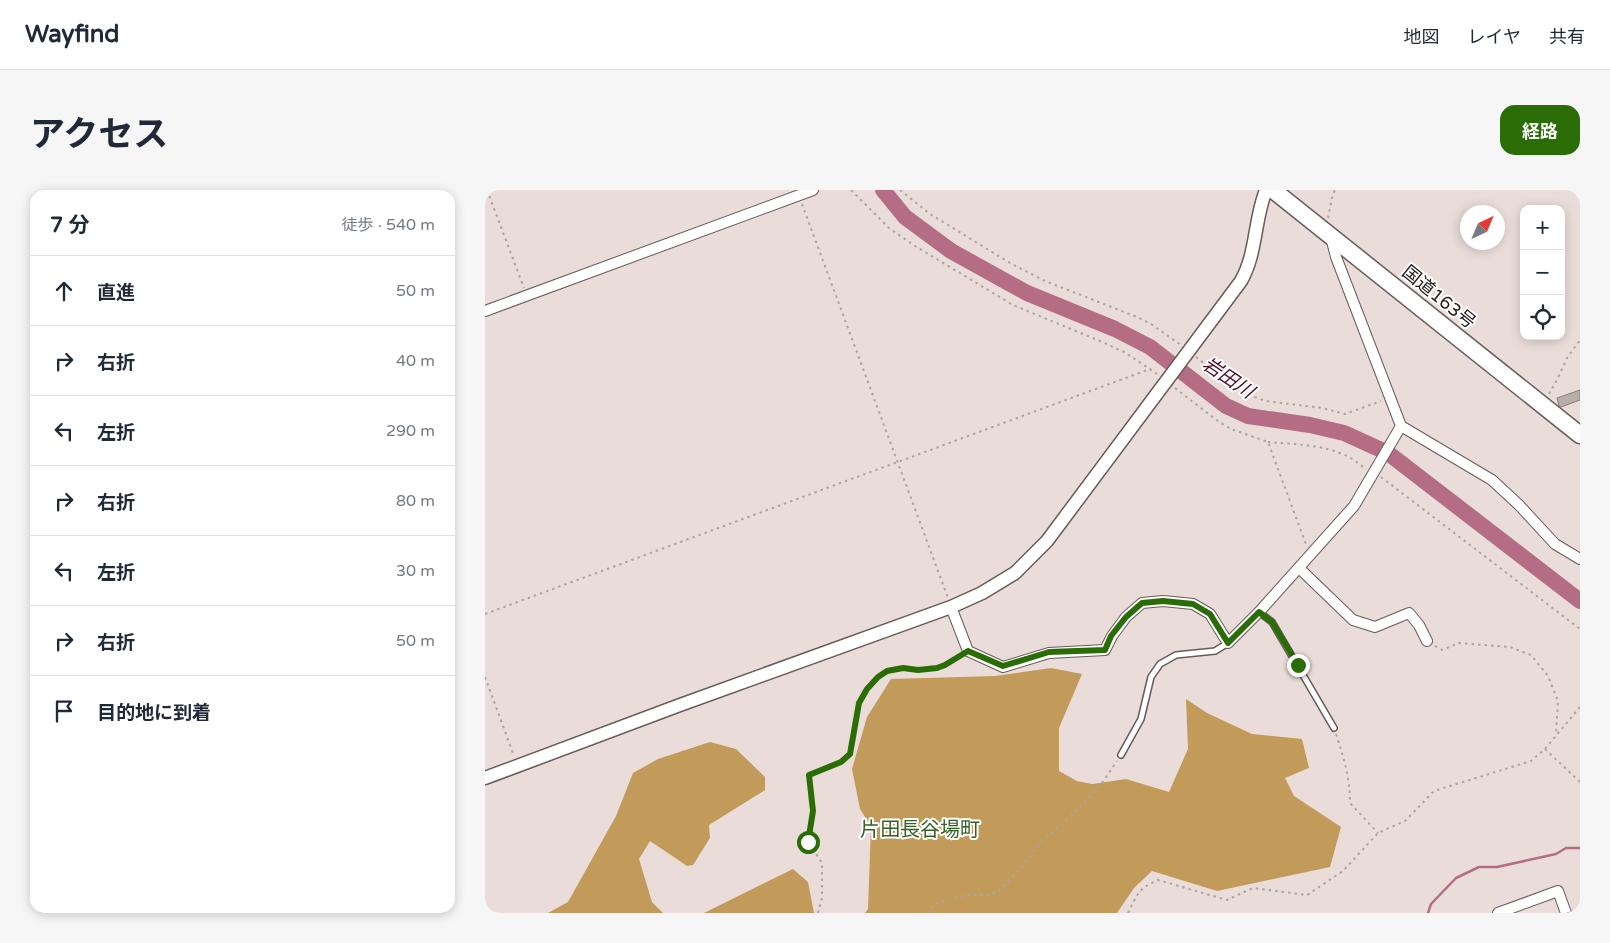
<!DOCTYPE html>
<html lang="ja">
<head>
<meta charset="utf-8">
<style>
	body { margin:0; font-family:"Varela Round","Noto Sans JP",sans-serif; background:#f6f6f7; color:#1f2937 }
	.controls { position:absolute; right:15px; top:15px; display:grid; overflow:hidden; border-radius:10px; box-shadow:0 2px 12px #0003 }
	.controls button { width:45px; height:45px; display:grid; place-items:center; padding:0; border:0; border-bottom:1px solid #e0e1e3; background:#fff; color:#1f2937; font:25px sans-serif }
	.compass { position:absolute; left:975px; top:15px; width:45px; height:45px; border-radius:50%; background:#fff; box-shadow:0 2px 12px #0003; rotate:44deg }
	.stop { position:absolute; width:15px; height:15px; margin:-11px; border:4px solid #2a6d06; border-radius:50%; background:#fff }
	.stop.end { background:#2a6d06; border-color:#fff; box-shadow:0 1px 5px #0008 }
	.list { margin:0; padding:0; list-style:none }
	h2 { display:flex; justify-content:space-between; align-items:center; height:65px; margin:0; padding:0 20px; font-size:21px }
	h2 small { font-size:16px; font-weight:400; color:#747a83 }
	.list li { display:grid; grid-template-columns:32px 1fr auto; gap:15px; align-items:center; box-sizing:border-box; height:70px; padding:0 20px; border-top:1px solid #e0e1e3 }
	.list b { display:block; font-size:19px; white-space:nowrap }
	.list em { font-size:16px; font-style:normal; color:#747a83 }
	.icon { flex:none; width:28px; height:28px; fill:none; stroke:currentColor; stroke-width:2; stroke-linecap:round; stroke-linejoin:round }
	.map { position:relative; flex:none; width:1095px; height:723px; overflow:hidden; border-radius:15px }
	header { display:flex; align-items:center; gap:30px; box-sizing:border-box; height:70px; padding:0 25px; background:#fff; border-bottom:1px solid #e0e1e3 }
	header strong { font-size:24px }
	nav { display:flex; gap:28px; margin-inline-start:auto; font-size:18px }
	.intro { display:flex; align-items:center; justify-content:space-between; box-sizing:border-box; height:120px; padding:0 30px }
	h1 { margin:0; font-size:35px }
	.button { padding:12px 22px; border-radius:15px; background:#2a6d06; color:#fff; font-size:18px; font-weight:700 }
	main { display:flex; gap:30px; padding:0 30px }
	aside { flex:1; background:#fff; border-radius:15px; box-shadow:0 2px 12px #0003 }
	.map>svg:first-child { display:block }
</style>
</head>
<body>
<header>
<strong>Wayfind</strong>
<nav><a>地図</a><a>レイヤ</a><a>共有</a></nav>
</header>
<div class="intro"><h1>アクセス</h1><a class="button">経路</a></div>
<main>
<aside>
<h2>7 分<small>徒歩 · 540 m</small></h2>
<ul class="list">
<li><svg class="icon" aria-label="ahead" viewBox="0 0 24 24"><path d="M12 20V5M6 11l6-6 6 6"/></svg><div><b>直進</b></div><em>50 m</em></li>
<li><svg class="icon" aria-label="right" viewBox="0 0 24 24"><path d="M7 20v-9h11M14 6l5 5-5 5"/></svg><div><b>右折</b></div><em>40 m</em></li>
<li><svg class="icon" aria-label="left" viewBox="0 0 24 24"><path d="M17 20v-9H6M10 6l-5 5 5 5"/></svg><div><b>左折</b></div><em>290 m</em></li>
<li><svg class="icon" aria-label="right" viewBox="0 0 24 24"><path d="M7 20v-9h11M14 6l5 5-5 5"/></svg><div><b>右折</b></div><em>80 m</em></li>
<li><svg class="icon" aria-label="left" viewBox="0 0 24 24"><path d="M17 20v-9H6M10 6l-5 5 5 5"/></svg><div><b>左折</b></div><em>30 m</em></li>
<li><svg class="icon" aria-label="right" viewBox="0 0 24 24"><path d="M7 20v-9h11M14 6l5 5-5 5"/></svg><div><b>右折</b></div><em>50 m</em></li>
<li><svg class="icon" aria-label="arrive" viewBox="0 0 24 24"><path d="M6 21V4h12l-3 4 3 4H6"/></svg><div><b>目的地に到着</b></div></li>
</ul>
</aside>
<div class="map">
<svg width="1095" height="723" viewBox="0 0 1095 723">
	<rect width="100%" height="100%" fill="#eaddd9"/>
	<!-- forest -->
	<path fill="#c29a5a" d="M566,478l31,6 -23,54v43l18,10 15,3 34,-5 43,13 19,-43 -2,-50 21,14 45,21 50,5 7,29 -24,10 9,18 47,31 -11,40 -113,24 -65,-20 -18,17 -17,25h-252l3,-4 3,-83 -11,-17 -8,-40 15,-52 24,-38 104,-3z
		M225,552l26,7 29,28v13l-56,35 1,13 -17,27 -6,1 -37,-25 -11,18 13,43 11,11h-115l20,-11 48,-86 17,-43 25,-14z
		M308,679l15,13 6,31h-110z"/>
	<g fill="none" stroke-linecap="round" stroke-linejoin="round">
		<!-- stream -->
		<path stroke="#b56d85" stroke-width="2.5" d="M943,723l3,-9 25,-26 23,-11h18l59,-13 10,-6h14"/>
		<!-- river -->
		<path stroke="#b56d85" stroke-width="16" d="M398,0l22,27 46,34 76,42 88,36 35,18 76,59 22,10 62,9 34,8 44,20 192,148"/>
	</g>
	<!-- building -->
	<path fill="#b8afa8" stroke="#877d77" d="M1095,200v10l-19,7 -2,-1 -2,-8z"/>
	<g fill="none" stroke-linecap="round" stroke-linejoin="round">
		<defs>
			<path id="service" d="M774,422l13,10 62,106
				M636,565l20,-36 10,-42 9,-13 16,-9 39,-4 13,-8"/>
			<path id="minor" d="M846,47l5,20 65,169 91,54 27,25 36,39 25,15
				M0,121l328,-121
				M814,378l54,52 22,7 34,-14 10,12 8,16
				M466,417l17,44 35,16 46,-14 56,-3 7,-14 14,-19 16,-14 21,-2 30,3 17,10 18,29 31,-31 95,-106 47,-80
				M1013,723l60,-22 8,22"/>
			<path id="tertiary" d="M0,588l195,-73 271,-98 31,-14 33,-20 32,-32 194,-260c16,-28 13,-61 25,-91"/>
			<path id="trunk" d="M788,0l307,245"/>
		</defs>
		<!-- service casing -->
		<use href="#service" stroke="#665b58" stroke-width="8"/>
		<!-- minor casing -->
		<use href="#minor" stroke="#665b58" stroke-width="12"/>
		<!-- tertiary casing -->
		<use href="#tertiary" stroke="#665b58" stroke-width="15"/>
		<!-- trunk casing -->
		<use href="#trunk" stroke="#665b58" stroke-width="19"/>
		<!-- path -->
		<path stroke="#ada3a0" stroke-width="2" stroke-dasharray="2.5 4" stroke-linecap="butt" d="M2,0l37,98
			M366,0l38,38 26,18 98,59 87,36 24,11 26,17
			M415,0l30,24 80,49 35,18 92,36 14,7 30,21
			M317,14l146,394
			M843,28l4,-20 3,-8
			M711,167l44,35 26,9 56,7 23,6 36,-13
			M690,198l44,34 12,7 37,13 39,105
			M1064,204l8,-14 10,-22 13,-18
			M783,252c32,3 71,2 96,26
			M896,287l199,152
			M0,424l665,-245 7,5
			M950,456l7,4 17,-7 51,4 21,8 17,21 10,25 -2,33
			M0,487l29,79
			M851,544c8,25 14,43 14,69l28,30
			M1060,559l35,33
			M333,723l4,-15v-35l-14,-21 5,-31 -4,-36c12,-5 33,-9 40,-21 3,-3 3,-10 3,-15 4,-23 6,-45 26,-62 17,-15 38,-4 58,-9 9,-2 17,-8 24,-12
			M442,723l9,-10 31,-8h21l12,-5 24,-26 16,-21 33,-29 29,-31 15,-22
			M643,723c10,-19 9,-24 30,-33l69,20 26,-12 54,7 36,-24 35,-38 27,-12 29,-30 97,-30 14,-12 35,-42"/>
		<!-- service -->
		<use href="#service" stroke="#fff" stroke-width="5"/>
		<!-- minor -->
		<use href="#minor" stroke="#fff" stroke-width="10"/>
		<!-- tertiary -->
		<use href="#tertiary" stroke="#fff" stroke-width="12"/>
		<!-- trunk -->
		<use href="#trunk" stroke="#fff" stroke-width="16"/>
	</g>
	<g fill="none" stroke-linecap="round" stroke-linejoin="round">
		<!-- route -->
		<path stroke="#2a6d06" stroke-width="6" d="M323,652l5,-31 -4,-36 32,-13 9,-8 9,-51 8,-14 11,-12 9,-6 16,-3 15,2 19,-2 8,-3 23,-14 35,15 46,-14 56,-2 6,-14 15,-19 16,-14 21,-2 30,3 17,10 18,29 31,-31 13,10 26,43"/>
	</g>
	<g text-anchor="middle" dominant-baseline="central" stroke-width="4" stroke-linejoin="round" paint-order="stroke">
		<!-- street labels -->
		<g font-size="18" fill="#24201f" stroke="#fff">
			<text transform="translate(954 107) rotate(39)">国道163号</text>
		</g>
		<!-- water labels -->
		<g font-size="19" font-style="italic" fill="#510e2c" stroke="#fff">
			<text transform="translate(743 188) rotate(34)">岩田川</text>
		</g>
		<!-- quarter labels -->
		<g font-size="20" fill="#345f25" stroke="#fff">
			<text x="435" y="640">片田長谷場町</text>
		</g>
	</g>
</svg>
<div class="controls">
<button>+</button>
<button>−</button>
<button><svg class="icon" aria-label="locate" viewBox="0 0 24 24"><circle cx="12" cy="12" r="6"/><path d="M12 2v4M12 18v4M2 12h4M18 12h4"/></svg></button>
</div>
<svg class="compass" viewBox="-18 -18 36 36"><path d="M0-13l5 13h-10z" fill="#e53935"/><path d="M0 13l5-13h-10z" fill="#747a83"/></svg>
<div class="stop" style="left:323px;top:652px"></div>
<div class="stop end" style="left:813px;top:475px"></div>
</div>
</main>
</body>
</html>
